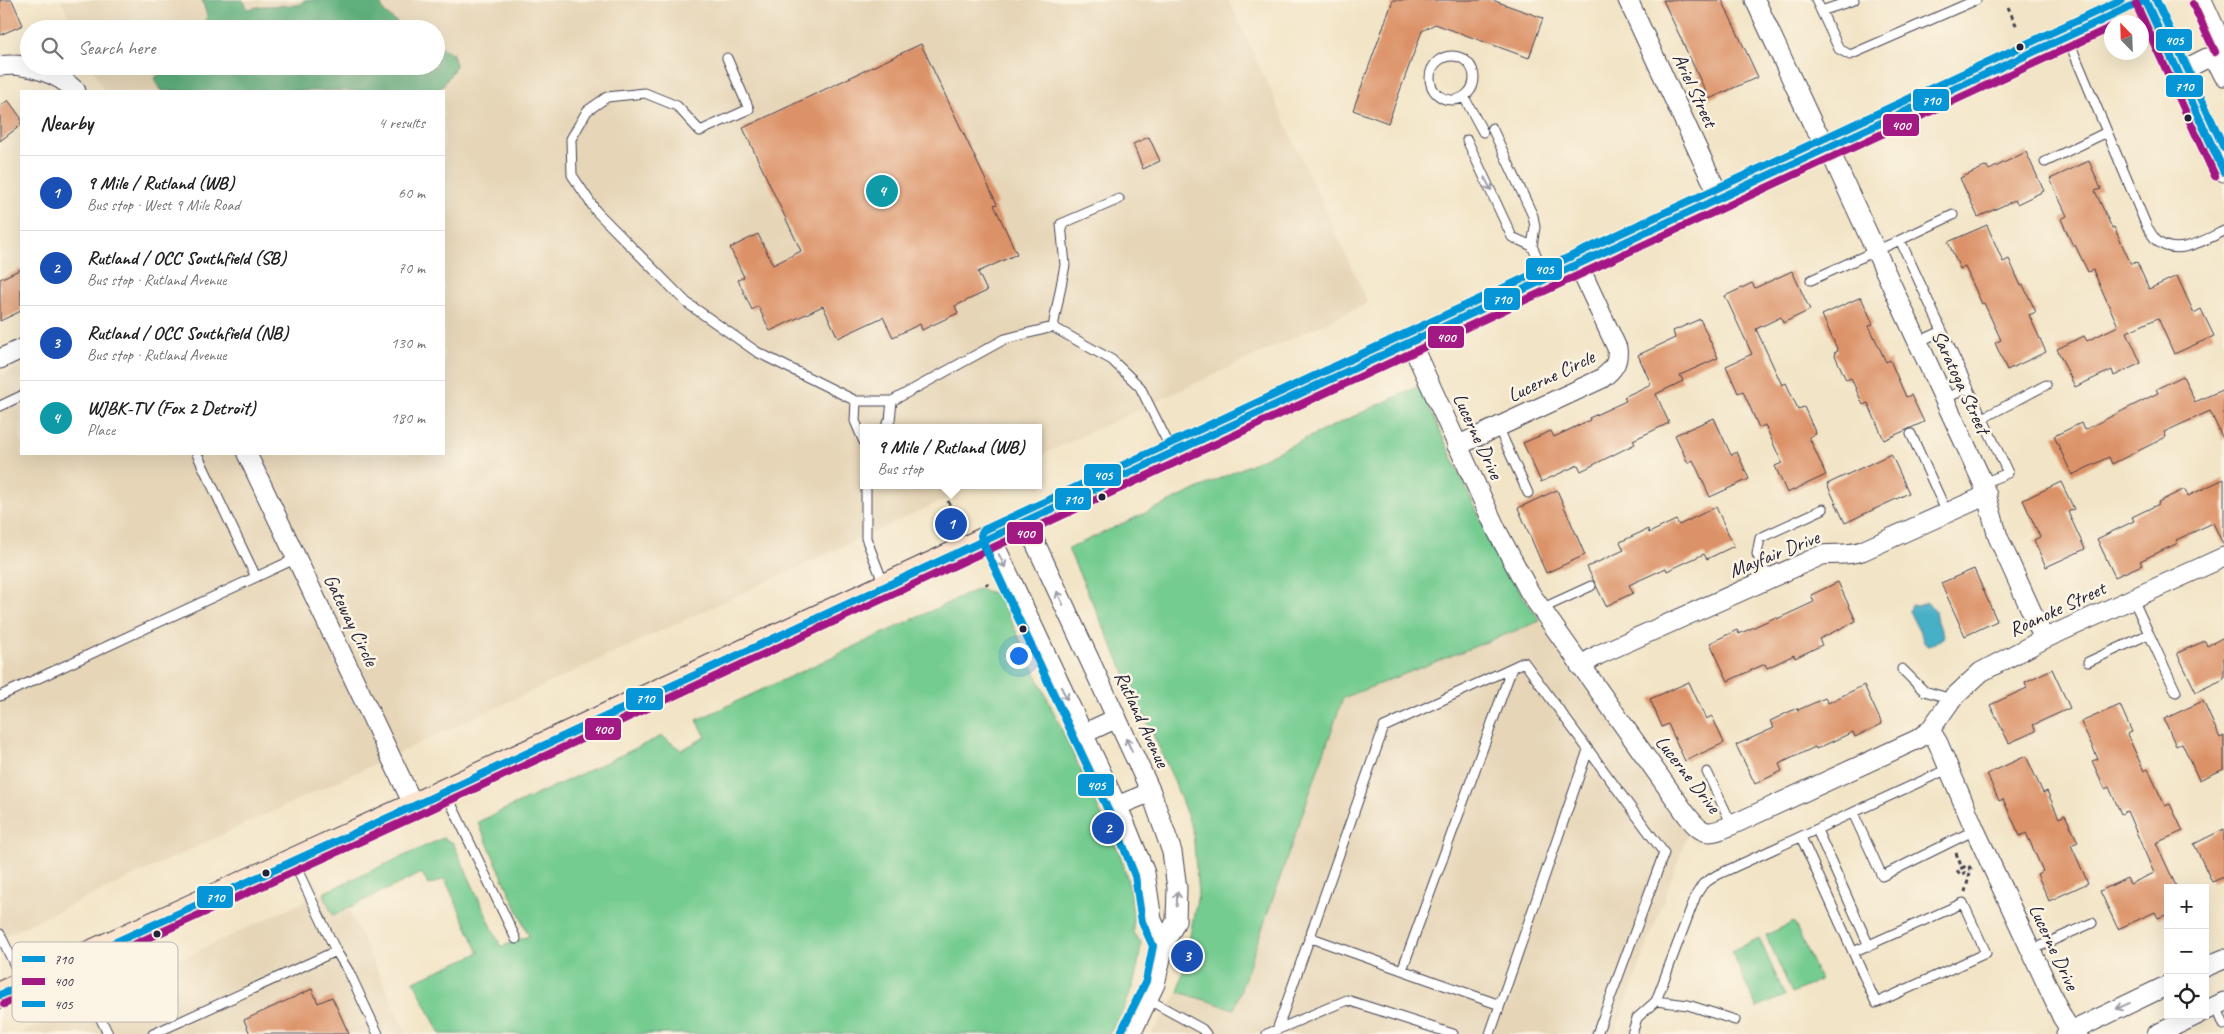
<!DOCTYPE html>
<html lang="en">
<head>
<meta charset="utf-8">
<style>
	body { margin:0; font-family:Caveat,sans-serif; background:#f6f6f6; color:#222 }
	.controls { position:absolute; right:15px; bottom:15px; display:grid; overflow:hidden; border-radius:0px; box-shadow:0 5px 20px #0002 }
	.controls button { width:45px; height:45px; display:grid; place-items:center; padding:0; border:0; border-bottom:1px solid #e0e0e0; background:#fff; color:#222; font:25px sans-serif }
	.compass { position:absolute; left:2104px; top:15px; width:45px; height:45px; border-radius:50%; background:#fff; box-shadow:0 5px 20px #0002; rotate:337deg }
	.you { position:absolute; left:1018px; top:655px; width:18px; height:18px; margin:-12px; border:4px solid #fff; border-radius:50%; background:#1a73e8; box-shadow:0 0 0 8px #1a73e833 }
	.badge { display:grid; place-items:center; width:32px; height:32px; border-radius:50%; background:#c8321e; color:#fff; font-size:16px; font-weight:700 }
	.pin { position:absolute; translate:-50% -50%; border:2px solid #fff; box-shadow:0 1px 5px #0006 }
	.popup { position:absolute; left:860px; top:424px; width:182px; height:65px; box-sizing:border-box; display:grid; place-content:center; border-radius:0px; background:#fff; filter:drop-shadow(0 1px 4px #0005); font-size:16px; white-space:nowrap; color:#767676 }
	.popup b { font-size:19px; color:#222 }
	.popup::after { content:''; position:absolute; left:50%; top:100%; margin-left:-10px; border:10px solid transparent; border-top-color:#fff }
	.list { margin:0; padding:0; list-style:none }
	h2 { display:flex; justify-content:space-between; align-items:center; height:65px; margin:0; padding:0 20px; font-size:21px }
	h2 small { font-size:16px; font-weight:400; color:#767676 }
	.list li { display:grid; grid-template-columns:32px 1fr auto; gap:15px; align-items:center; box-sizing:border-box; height:75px; padding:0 20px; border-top:1px solid #e0e0e0 }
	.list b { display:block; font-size:19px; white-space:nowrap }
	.list p { margin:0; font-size:16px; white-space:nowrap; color:#767676 }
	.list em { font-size:16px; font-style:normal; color:#767676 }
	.icon { flex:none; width:28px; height:28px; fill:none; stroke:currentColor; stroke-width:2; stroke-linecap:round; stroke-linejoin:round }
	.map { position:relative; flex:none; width:2224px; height:1034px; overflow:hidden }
	.search { position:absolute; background:#fff; box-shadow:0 5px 20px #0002; left:20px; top:20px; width:425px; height:55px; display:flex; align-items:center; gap:12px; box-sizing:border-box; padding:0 18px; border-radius:28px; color:#767676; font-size:19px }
	.panel { position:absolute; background:#fff; box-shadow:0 5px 20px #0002; left:20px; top:90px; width:425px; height:365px; border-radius:0px }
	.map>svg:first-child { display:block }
</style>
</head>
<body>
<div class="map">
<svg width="2224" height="1034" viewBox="0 0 2224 1034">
	<rect width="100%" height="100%" fill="#fcf5e5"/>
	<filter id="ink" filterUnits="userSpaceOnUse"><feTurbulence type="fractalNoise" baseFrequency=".02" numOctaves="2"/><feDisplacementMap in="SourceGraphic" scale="10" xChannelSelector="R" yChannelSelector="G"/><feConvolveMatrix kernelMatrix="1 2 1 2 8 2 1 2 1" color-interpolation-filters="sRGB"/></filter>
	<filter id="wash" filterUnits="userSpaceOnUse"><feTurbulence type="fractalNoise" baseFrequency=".0096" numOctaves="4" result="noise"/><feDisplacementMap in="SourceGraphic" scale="20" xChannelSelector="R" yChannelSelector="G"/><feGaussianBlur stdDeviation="1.12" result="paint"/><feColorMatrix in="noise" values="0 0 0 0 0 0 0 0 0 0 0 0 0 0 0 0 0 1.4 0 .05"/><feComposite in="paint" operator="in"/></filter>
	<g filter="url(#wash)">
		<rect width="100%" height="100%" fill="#f2e4c6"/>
		<!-- built -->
		<path fill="#e6d5b7" d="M61,0h1168l139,303 -329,153 -1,-28h-174v57h111l-975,453v-562l21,-10v88h423v-363h-340l-12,-25h344v-37h-361z
			M1540,621l149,209 -74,204h-464l28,-42 55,17 109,-311z
			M338,886l69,148h-388z"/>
		<!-- green -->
		<path fill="#74cc91" stroke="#4b7766" d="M1419,386l83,179 38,56 -197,77 -109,311 -55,-17 19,-98 -5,-63 -21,-55 -104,-227z
			M978,589l16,4 7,6 120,258c8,26 13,49 12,76l8,9c-3,35 -12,62 -32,92h-669l-26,-53 65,-28 -34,-74 -17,6 -6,-12 -89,42 -8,-18v-5l118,-54 10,5 48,104 28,-11 -51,-114 184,-86 19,14 25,-13 -9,-17z
			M1794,922l26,58 -28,13 -26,-58z
			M1759,938l26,58 -28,12 -26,-57z"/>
		<!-- forest -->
		<path fill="#5fb07b" stroke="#40695b" d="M202,0h41l5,9 15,-3 36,-1 5,-5h75l5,12 21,17h-202l4,-13z
			M436,44l17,10 3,12 -16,24 -4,1h-274l-8,-12 12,-13h270z"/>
		<!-- water -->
		<path fill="#47afc6" stroke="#346880" d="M1926,602l9,8 2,12 7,12 -1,4 -13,8 -4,-1 -17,-34 2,-6 6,1z"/>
		<g id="blocks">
			<!-- building -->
			<path fill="#dc9267" d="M0,0h12l11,25 -23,10z
				M1393,0h99l51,18 -14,40 -94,-34 -13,7 -34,92 -35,-13z
				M1663,0h59l36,77 -49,22z
				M921,44l76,160 -3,1 23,49 -39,18 9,19 -32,15 3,7 -36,17 -2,-6 -27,13 -10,-20 -45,21 -15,-32 -53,25 -12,-25 -6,4 -14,-30 6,-3 -14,-29 28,-14 15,31 28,-14 -58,-123z
				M8,100l13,18v7l-21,16v-34z
				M1149,137l11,24 -17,8 -10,-25z
				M2026,152l18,39 -27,13 -2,-4 -37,17 -18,-39 27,-12 2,4z
				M2089,161l12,28 -6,2 17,37 2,-1 17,37 6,-2 12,27 28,-13 17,37 7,-4 13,27 -40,18 -16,-36 -31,14 14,31 -27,13 -2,-6 -37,17 -18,-38 27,-13 3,5 31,-15 -25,-56 -5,2 -13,-27 -2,1 -12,-27 6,-3 -17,-37z
				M1987,225l16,37 6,-3 12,27 2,-1 13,27 -7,3 17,37 -39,18 -12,-27 6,-3 -17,-37 -2,1 -17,-37 -5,2 -12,-27z
				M21,269v42l-21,10v-42z
				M1792,271l18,39 -27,13 -2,-6 -25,12 26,56 4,-2 12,26 6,-2 12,27 -7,3 17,38 -39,18 -12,-27 7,-3 -17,-38 -6,3 -16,-37 -5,2 -12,-27 26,-12 -27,-58 27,-13 3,5z
				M1861,297l12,27 -4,2 17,36 4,-2 16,37 5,-2 13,27 -40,18 -16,-37 -5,2 -12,-27 -5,2 -12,-27 4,-2 -16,-36z
				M1700,319l18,39 -38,17 3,6 -27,13 13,29 -36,17 2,4 -54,27 -3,-6 -37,17 -18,-39 28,-12 3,6 36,-17 -1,-2 37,-17 -2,-4 27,-13 -13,-29 37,-17 -2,-7z
				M2183,376l12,26 29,-13v52l-14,-30 -46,21 2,5 -54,27 -3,-7 -37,18 -18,-39 27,-13 3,7 74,-37 -2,-4z
				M1714,418l17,37 6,-3 12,27 -39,18 -17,-37 -5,3 -13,-28z
				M1891,454l18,39 -64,30 -18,-39z
				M2224,479v67l-11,-23 -37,17 2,3 -38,18 2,4 -27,12 -18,-38 37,-18 -2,-4 27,-13 -1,-2 27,-13 3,7z
				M2061,482l13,27 -6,3 17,37 -39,18 -12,-27 6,-3 -17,-37z
				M1557,490l28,65 -39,18 -28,-65z
				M1716,507l18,39 -27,13 -3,-5 -37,17 -1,-3 -37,17 4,8 -27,13 -19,-39 37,-17 -4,-8 28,-13 1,4 27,-13 3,5z
				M1974,569l23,52 -32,15 -24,-53z
				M1838,582l18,39 -37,18 3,6 -27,13 -1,-3 -27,13 -2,-4 -37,17 -18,-38 27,-13 2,4 37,-17 1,2 37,-17 -3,-7z
				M2224,637v42l-28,13 -19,-39 28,-12 2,5z
				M2052,669l18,39 -37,17 3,6 -27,12 -19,-38 37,-17 -2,-6z
				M1689,682l17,37 6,-3 12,27 -39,18 -17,-37 -6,3 -12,-28z
				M1864,685l18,39 -27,13 -2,-5 -37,17 -1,-2 -36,17 3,7 -27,13 -19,-39 38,-17 -4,-7 27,-13 1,2 27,-12 3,5z
				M2203,701l17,37 4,-2v33l-25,11 -17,-37 -6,3 -12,-27z
				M2120,705l12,27 -5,2 17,37 4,-2 17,37 5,-2 13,27 -27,12 21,45h-9v26l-10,4 -3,-6 -37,17 -18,-38 27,-13 3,6 24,-11 -27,-62 -6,3 -12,-27 -4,2 -13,-28 6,-2 -17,-37z
				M2026,756l17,37 4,-2 12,27 6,-3 13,27 -7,3 17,38 -39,18 -12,-27 6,-3 -17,-38 -6,3 -17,-37 -4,2 -12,-27z
				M2224,829v48l-12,5 -18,-38z
				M312,989l6,14 14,-6 17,37h-99l-6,-14z"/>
		</g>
	</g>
	<g filter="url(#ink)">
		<use href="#blocks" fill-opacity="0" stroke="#413f50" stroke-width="1"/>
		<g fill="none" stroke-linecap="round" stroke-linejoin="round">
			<defs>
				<path id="service" d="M1816,0l23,49 11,6 126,-55
					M1821,11l33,-11
					M2068,39l79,188c3,4 6,10 9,13 19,18 49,0 68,-9
					M1430 78a22 22 0 1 1 44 0a22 22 0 1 1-44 0Z
					M727,58l22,51 -49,22 -23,-25 -32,-13 -38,4 -20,14 -16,28 1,36 24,36 91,92 70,49 99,49h36l113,-62 48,-12 59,33 28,27 32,64
					M1464,97l19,35
					M1492,128l41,88 2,11 -3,19 14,30
					M1467,140l45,97 20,9
					M2045,162l62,-30
					M1900,240l53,-25
					M1811,280l89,-40 108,233 -25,10
					M1053,327l12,-62 -4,-41 58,-25
					M1918,342l24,-11
					M1944,399l24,-11
					M856,401l-1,20 9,21
					M0,406l21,-10
					M1983,418l63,-33
					M1498,427l30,66
					M885,428l5,-8 2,-19
					M1911,434l36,79
					M197,454l59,123
					M866,485v53l18,47
					M1768,579l-11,-25 3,-16 63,-29
					M1541,609l50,-23
					M2149,634l27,58
					M2088,662l61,-28 -16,-35
					M1902,669l22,22 28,8
					M0,696l297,-138
					M1707,772l25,53
					M446,793l70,146
					M1853,813l29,63 93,-46
					M1817,830l52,116 5,-2
					M1801,837l75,166 110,-50 -23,-50 -110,49
					M294,863l42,88 13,21 29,62
					M0,934l22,47
					M1309,937l191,68
					M2031,950l61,-27
					M75,964l33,70
					M1402,970l110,-302
					M1149,1000l53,29 4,5
					M1656,1001l32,4 47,15
					M2216,1006l8,19
					M1277,1030l107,-303 140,-65 140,191 -67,181
					M153,1034l183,-83
					M1267,1034l80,-34 106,34
					M1490,1034l98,-284
					M1632,1034l5,-16 19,-17 40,-106 7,-11 14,-9 231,-106"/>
				<path id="minor" d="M1628,0l92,198
					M1755,0l59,127 14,20 16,35 139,301 15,54 46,102
					M2144,0l80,172
					M2202,0l22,48
					M0,66c25,-4 58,7 76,25
					M2181,79l12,-14 14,-7 11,6 6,12
					M1411,343l86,188 33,62 156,221c16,21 21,22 46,11l186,-86 12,-9 22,-31 29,-27 63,-33 180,-82
					M0,359l21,-10
					M1457,446l144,-67c12,-9 18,-16 16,-31l-39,-84
					M247,454l167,352
					M1025,521l126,271 21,60 5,36 -1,33 -12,24 -9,39 -24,50
					M991,537l133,284 21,52 7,47 12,25
					M1580,666l18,-11 224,-100c14,-2 25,1 40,-4l125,-56
					M1930,730l8,13 37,87 87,187 9,14 7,3
					M1083,734l34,-16
					M1117,806l34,-14
					M2205,967l19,-8
					M2205,1011l19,-9
					M2066,1034l102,-49
					M2157,1034l40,-19"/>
				<path id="secondary" d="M0,995l414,-189 1731,-806"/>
			</defs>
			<!-- service casing -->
			<use href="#service" stroke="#413f50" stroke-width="11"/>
			<!-- minor casing -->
			<use href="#minor" stroke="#413f50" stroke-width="21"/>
			<!-- secondary casing -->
			<use href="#secondary" stroke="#413f50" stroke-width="28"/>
			<!-- path -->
			<path stroke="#413f50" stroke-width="3" stroke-dasharray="4 4" stroke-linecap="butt" d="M2008,7l9,20
				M948,501l11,23
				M986,583l2,2
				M1956,853l6,15 6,-3 3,4 -6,23
				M1964,867l-7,3 3,5 10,-5"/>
			<!-- service -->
			<use href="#service" stroke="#fff" stroke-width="9"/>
			<!-- minor -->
			<use href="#minor" stroke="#fff" stroke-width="19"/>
			<!-- secondary -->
			<use href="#secondary" stroke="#fce5cf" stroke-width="26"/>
			<defs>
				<path id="bus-1" d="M2145,0l79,172
					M0,995l414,-189 1731,-806"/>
				<path id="bus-2" d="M2136,4l79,172
					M2193,4l22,48
					M4,1004l414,-189 1694,-788"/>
				<path id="bus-3" d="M2156,0l68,148
					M1122,1030l24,-49 7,-35 -11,-24 -7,-46 -20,-51 -133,-284 -1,-6 3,-5 1137,-530"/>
			</defs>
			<!-- bus-1 casing -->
			<use href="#bus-1" stroke="#fcf5e5" stroke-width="11"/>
			<!-- bus-2 casing -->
			<use href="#bus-2" stroke="#fcf5e5" stroke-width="11"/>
			<!-- bus-3 casing -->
			<use href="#bus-3" stroke="#fcf5e5" stroke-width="11"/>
			<!-- bus-1 -->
			<use href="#bus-1" stroke="#0696d7" stroke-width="8"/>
			<!-- bus-2 -->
			<use href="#bus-2" stroke="#a31984" stroke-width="8"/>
			<!-- bus-3 -->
			<use href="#bus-3" stroke="#0696d7" stroke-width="8"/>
		</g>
		<!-- one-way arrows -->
		<defs><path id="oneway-shaft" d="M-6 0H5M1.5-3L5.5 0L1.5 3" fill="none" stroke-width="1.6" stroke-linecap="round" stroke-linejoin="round" transform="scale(1.25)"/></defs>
		<g stroke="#9c9ca7">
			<use href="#oneway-shaft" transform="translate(1488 184) rotate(64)"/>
			<use href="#oneway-shaft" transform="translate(1002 561) rotate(65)"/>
			<use href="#oneway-shaft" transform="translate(1060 598) rotate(-115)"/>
			<use href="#oneway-shaft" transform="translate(1064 693) rotate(64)"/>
			<use href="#oneway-shaft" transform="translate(1129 745) rotate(-115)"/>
			<use href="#oneway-shaft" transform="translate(1177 899) rotate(-88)"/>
			<use href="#oneway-shaft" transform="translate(2123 1006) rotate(156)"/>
		</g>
	</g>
	<!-- markers -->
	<g fill="#22223b" stroke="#fcf5e5" stroke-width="2">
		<circle cx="2020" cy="47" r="4.5"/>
		<circle cx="2188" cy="118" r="4.5"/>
		<circle cx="1102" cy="497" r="4.5"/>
		<circle cx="1023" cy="629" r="4.5"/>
		<circle cx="266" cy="873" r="4.5"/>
		<circle cx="157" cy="934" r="4.5"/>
	</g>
	<g text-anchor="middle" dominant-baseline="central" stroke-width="5" stroke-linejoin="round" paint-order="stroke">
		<!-- street labels -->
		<g font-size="20" fill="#22223b" stroke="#fcf5e5">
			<text transform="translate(1695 90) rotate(65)">Ariel Street</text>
			<text transform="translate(1551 376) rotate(-26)">Lucerne Circle</text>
			<text transform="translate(1961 382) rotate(65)">Saratoga Street</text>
			<text transform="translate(1478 436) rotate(65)">Lucerne Drive</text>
			<text transform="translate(1774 554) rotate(-22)">Mayfair Drive</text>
			<text transform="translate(2057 609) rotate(-25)">Roanoke Street</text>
			<text transform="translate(351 620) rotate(64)">Gateway Circle</text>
			<text transform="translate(1142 719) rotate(65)">Rutland Avenue</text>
			<text transform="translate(1688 774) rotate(52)">Lucerne Drive</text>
			<text transform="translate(2054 947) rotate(65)">Lucerne Drive</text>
		</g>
	</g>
	<!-- legend -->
	<rect x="12" y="942" width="166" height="80" rx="8" fill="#fcf5e5" stroke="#bbb6b2" stroke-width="1"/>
	<rect x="22" y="956" width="23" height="6" fill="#0696d7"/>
	<rect x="22" y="978" width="23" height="7" fill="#a31984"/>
	<rect x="22" y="1001" width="23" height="6" fill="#0696d7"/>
	<g font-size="14" fill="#22223b">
		<text x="54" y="964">710</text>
		<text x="54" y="986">400</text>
		<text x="54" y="1009">405</text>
	</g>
	<g stroke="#fcf5e5" stroke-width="2">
		<rect x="2155" y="28" width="38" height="24" rx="5" fill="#0696d7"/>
		<rect x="2165" y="74" width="39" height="24" rx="5" fill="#0696d7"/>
		<rect x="1912" y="88" width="38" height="24" rx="5" fill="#0696d7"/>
		<rect x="1882" y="113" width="38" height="24" rx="5" fill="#a31984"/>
		<rect x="1525" y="257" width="38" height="24" rx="5" fill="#0696d7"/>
		<rect x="1483" y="287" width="38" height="24" rx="5" fill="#0696d7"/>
		<rect x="1427" y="325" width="38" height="24" rx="5" fill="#a31984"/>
		<rect x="1083" y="463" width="39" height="24" rx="5" fill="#0696d7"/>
		<rect x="1054" y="487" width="38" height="24" rx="5" fill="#0696d7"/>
		<rect x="1006" y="521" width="38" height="24" rx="5" fill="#a31984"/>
		<rect x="625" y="687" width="39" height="24" rx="5" fill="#0696d7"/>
		<rect x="584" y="717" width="38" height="24" rx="5" fill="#a31984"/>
		<rect x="1077" y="773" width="38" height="24" rx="5" fill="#0696d7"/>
		<rect x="196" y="885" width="38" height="24" rx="5" fill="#0696d7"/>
	</g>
	<g font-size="14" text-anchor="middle" font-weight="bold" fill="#fff">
		<text x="2174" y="45">405</text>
		<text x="2184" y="91">710</text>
		<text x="1931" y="105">710</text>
		<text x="1901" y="130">400</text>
		<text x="1544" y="274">405</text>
		<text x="1502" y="304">710</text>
		<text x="1446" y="342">400</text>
		<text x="1103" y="480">405</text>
		<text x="1073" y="504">710</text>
		<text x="1025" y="538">400</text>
		<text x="645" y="703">710</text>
		<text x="603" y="734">400</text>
		<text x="1096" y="790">405</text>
		<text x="215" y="902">710</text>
	</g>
</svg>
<div class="controls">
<button>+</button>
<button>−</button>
<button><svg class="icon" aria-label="locate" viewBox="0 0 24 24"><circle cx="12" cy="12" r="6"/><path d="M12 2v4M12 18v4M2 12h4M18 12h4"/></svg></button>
</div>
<svg class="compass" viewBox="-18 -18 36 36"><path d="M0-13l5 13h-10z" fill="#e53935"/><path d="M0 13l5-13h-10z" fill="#767676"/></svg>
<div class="you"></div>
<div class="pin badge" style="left:951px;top:524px;background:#1a4fb4">1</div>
<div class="popup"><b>9 Mile / Rutland (WB)</b>Bus stop</div>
<div class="pin badge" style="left:1108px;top:828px;background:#1a4fb4">2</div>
<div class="pin badge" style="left:1187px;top:956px;background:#1a4fb4">3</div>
<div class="pin badge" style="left:882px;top:191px;background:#0f9aa8">4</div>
<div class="search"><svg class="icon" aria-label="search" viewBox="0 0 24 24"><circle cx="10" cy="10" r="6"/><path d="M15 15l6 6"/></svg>Search here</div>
<section class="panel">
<h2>Nearby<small>4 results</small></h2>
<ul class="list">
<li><span class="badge" style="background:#1a4fb4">1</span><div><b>9 Mile / Rutland (WB)</b><p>Bus stop · West 9 Mile Road</p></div><em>60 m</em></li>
<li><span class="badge" style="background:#1a4fb4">2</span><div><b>Rutland / OCC Southfield (SB)</b><p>Bus stop · Rutland Avenue</p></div><em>70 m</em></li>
<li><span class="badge" style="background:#1a4fb4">3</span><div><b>Rutland / OCC Southfield (NB)</b><p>Bus stop · Rutland Avenue</p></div><em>130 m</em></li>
<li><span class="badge" style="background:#0f9aa8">4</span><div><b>WJBK-TV (Fox 2 Detroit)</b><p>Place</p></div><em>180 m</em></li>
</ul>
</section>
</div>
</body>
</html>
